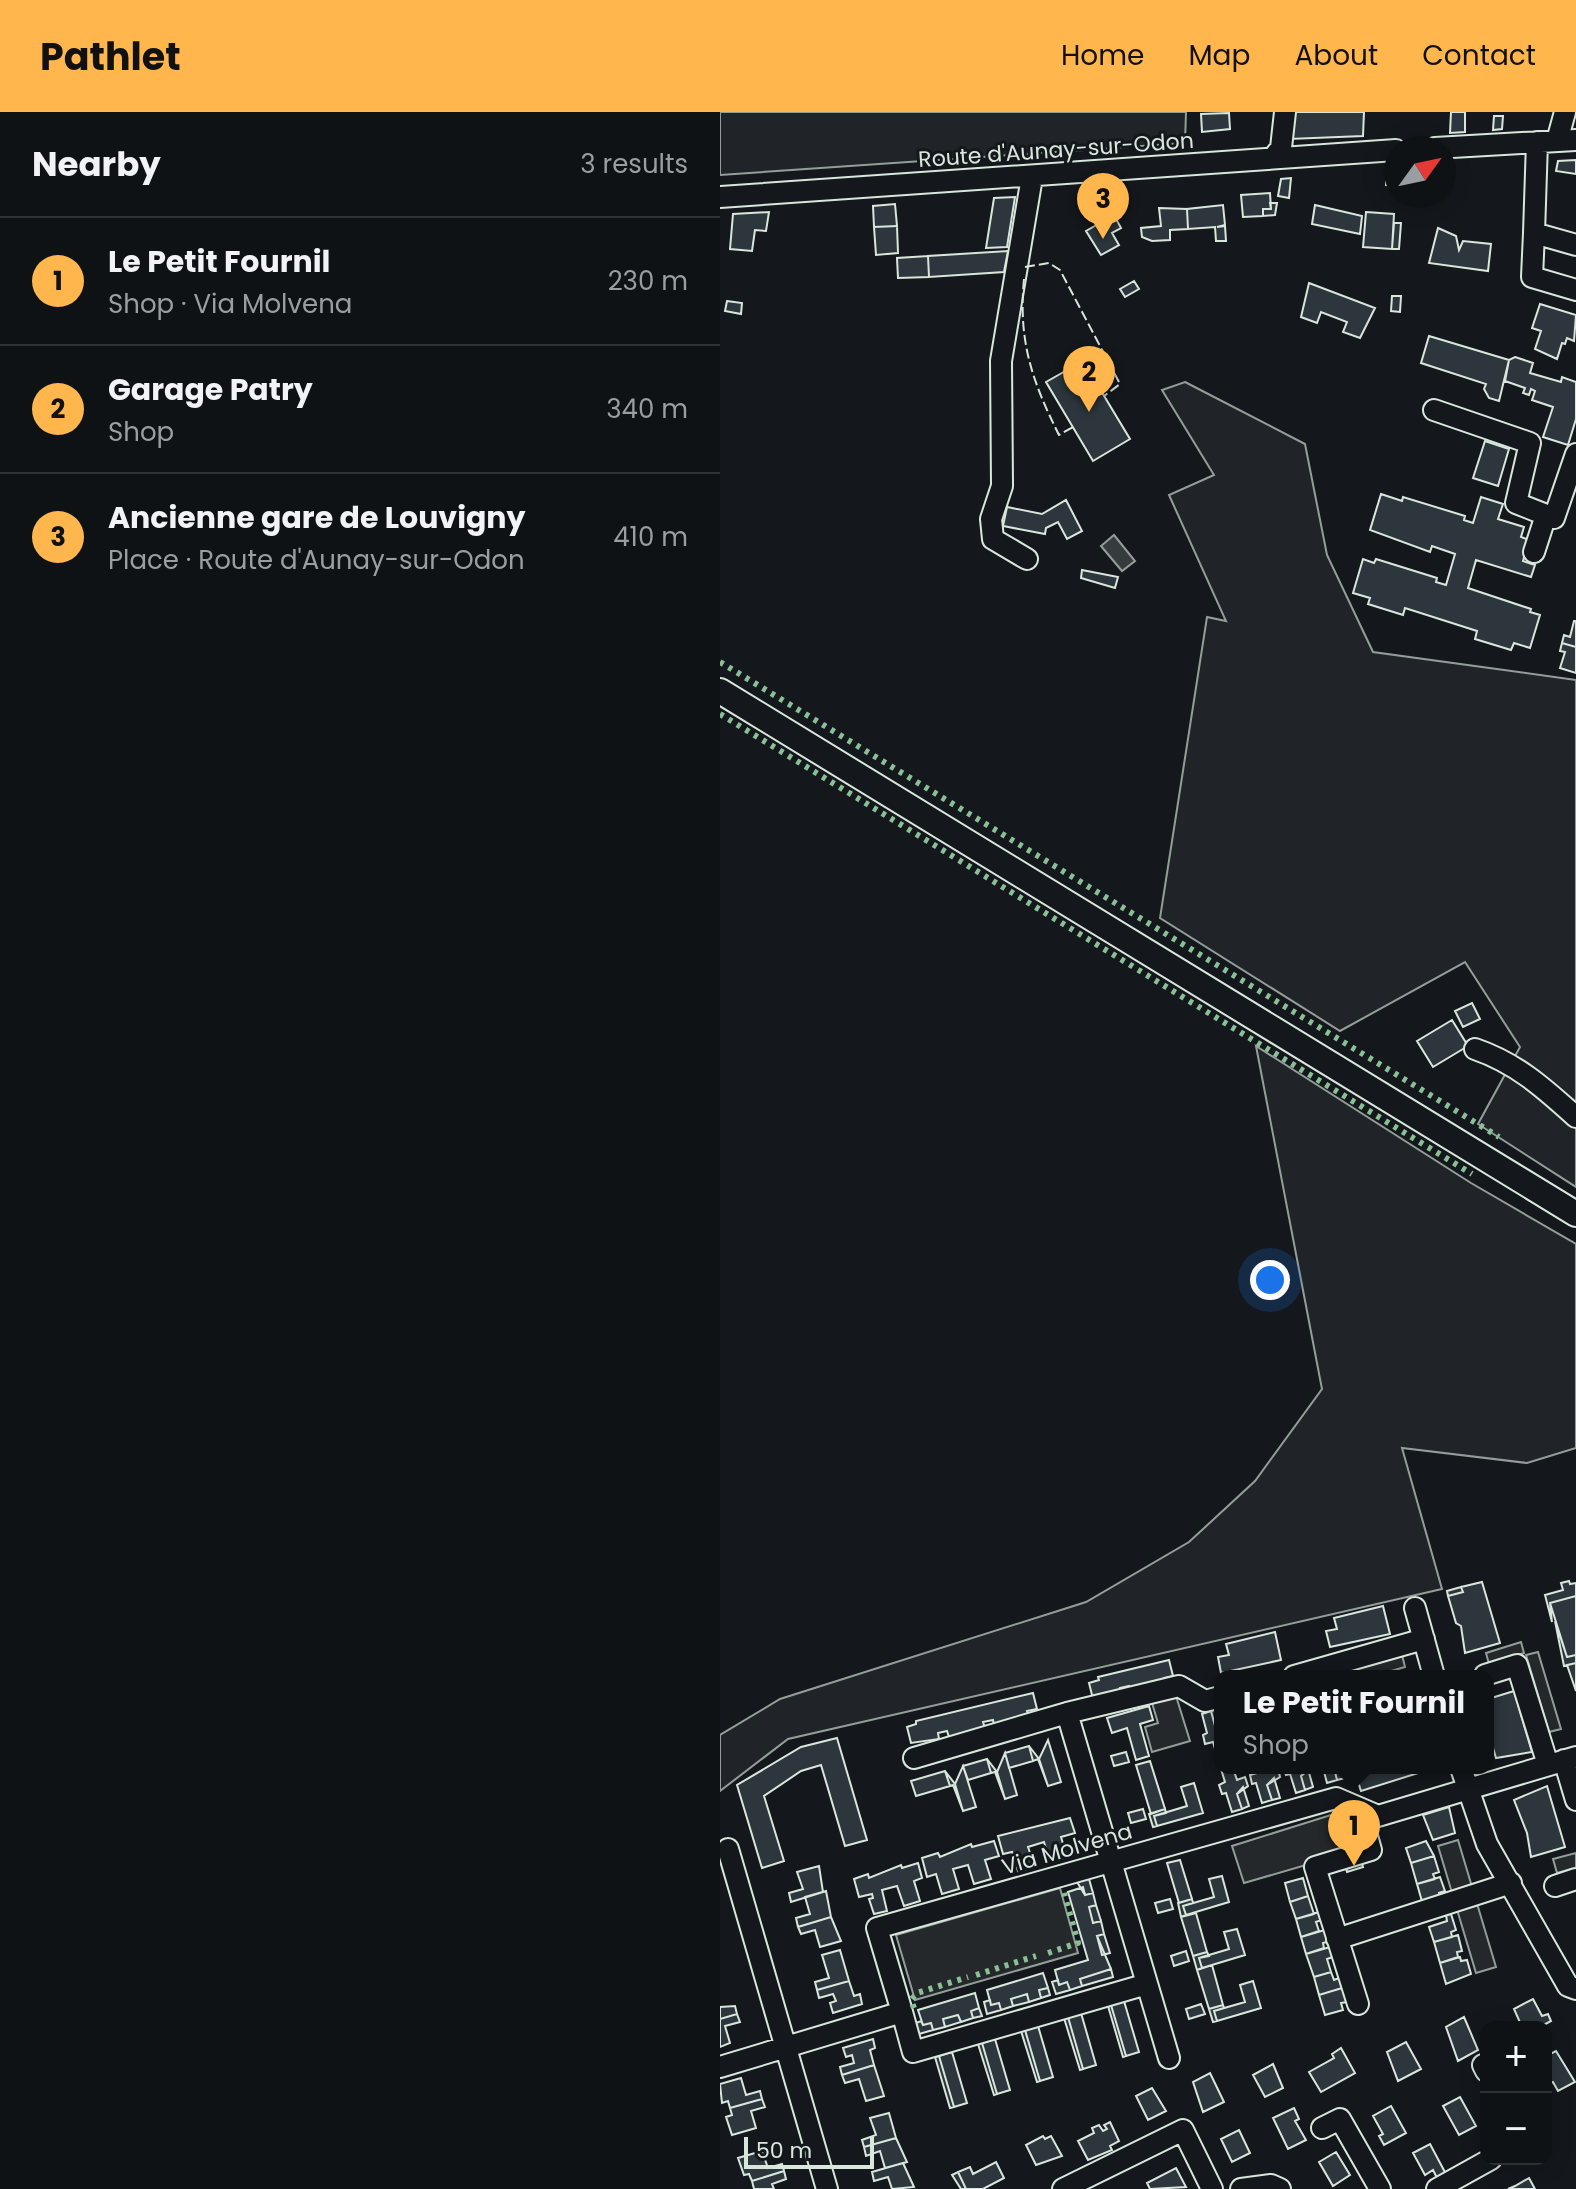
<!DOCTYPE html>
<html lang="en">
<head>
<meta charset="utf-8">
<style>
	body { margin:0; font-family:Poppins,sans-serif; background:#181b1e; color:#f1f3f6 }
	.controls { position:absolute; right:24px; bottom:24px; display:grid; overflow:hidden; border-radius:16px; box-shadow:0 4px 20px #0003 }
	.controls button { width:72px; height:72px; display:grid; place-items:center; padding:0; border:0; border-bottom:2px solid #2f3234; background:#0f1215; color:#f1f3f6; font:40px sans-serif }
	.compass { position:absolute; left:664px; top:24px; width:72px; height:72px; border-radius:50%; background:#0f1215; box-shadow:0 4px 20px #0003; rotate:57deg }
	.scale { position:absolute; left:24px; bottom:20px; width:130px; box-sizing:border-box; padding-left:8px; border:4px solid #d8e6dc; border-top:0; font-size:22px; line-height:28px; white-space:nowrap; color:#d8e6dc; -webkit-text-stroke:6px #14181c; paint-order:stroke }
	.you { position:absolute; left:550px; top:1168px; width:28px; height:28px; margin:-20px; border:6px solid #fff; border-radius:50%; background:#1a73e8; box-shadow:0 0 0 12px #1a73e833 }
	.badge { display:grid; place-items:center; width:52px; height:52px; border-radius:50%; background:#ffb74d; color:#111; font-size:26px; font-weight:700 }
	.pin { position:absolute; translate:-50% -66px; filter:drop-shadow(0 2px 4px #0008) }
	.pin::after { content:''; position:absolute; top:42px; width:28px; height:24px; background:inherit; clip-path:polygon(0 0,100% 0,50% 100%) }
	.popup { position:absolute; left:494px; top:1558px; width:280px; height:104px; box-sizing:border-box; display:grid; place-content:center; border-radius:16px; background:#0f1215; filter:drop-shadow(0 2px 6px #0005); font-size:26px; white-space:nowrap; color:#9b9ea0 }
	.popup b { font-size:30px; color:#f1f3f6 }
	.popup::after { content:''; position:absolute; left:50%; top:100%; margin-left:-16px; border:16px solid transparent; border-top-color:#0f1215 }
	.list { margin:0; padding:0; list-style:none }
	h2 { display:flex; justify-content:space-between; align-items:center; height:104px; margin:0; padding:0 32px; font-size:34px }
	h2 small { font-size:26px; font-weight:400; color:#9b9ea0 }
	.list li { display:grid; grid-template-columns:52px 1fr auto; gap:24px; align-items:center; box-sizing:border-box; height:128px; padding:0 32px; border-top:2px solid #2f3234 }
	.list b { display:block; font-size:30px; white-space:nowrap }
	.list p { margin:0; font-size:26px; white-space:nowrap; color:#9b9ea0 }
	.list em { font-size:26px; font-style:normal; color:#9b9ea0 }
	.map { position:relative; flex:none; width:856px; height:2077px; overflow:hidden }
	header { display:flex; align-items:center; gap:48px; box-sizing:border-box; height:112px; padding:0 40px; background:#ffb74d; color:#111 }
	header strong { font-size:38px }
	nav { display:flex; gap:44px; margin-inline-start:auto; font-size:28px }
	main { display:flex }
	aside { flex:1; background:#0f1215 }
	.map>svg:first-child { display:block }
</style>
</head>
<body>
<header>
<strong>Pathlet</strong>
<nav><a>Home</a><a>Map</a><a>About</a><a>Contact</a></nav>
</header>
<main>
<aside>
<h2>Nearby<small>3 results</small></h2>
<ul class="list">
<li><span class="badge">1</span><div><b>Le Petit Fournil</b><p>Shop · Via Molvena</p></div><em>230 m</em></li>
<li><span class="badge">2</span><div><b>Garage Patry</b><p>Shop</p></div><em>340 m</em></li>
<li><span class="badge">3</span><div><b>Ancienne gare de Louvigny</b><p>Place · Route d'Aunay-sur-Odon</p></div><em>410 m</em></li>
</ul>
</aside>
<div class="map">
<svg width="856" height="2077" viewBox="0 0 856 2077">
	<rect width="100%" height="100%" fill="#14181c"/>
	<!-- green -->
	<path fill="#202428" stroke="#939e99" stroke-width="2" d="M0,0h466l-1,31 -465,32z
		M465,270l120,62 22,111 46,97 203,28v507l-98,-63 42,-77 -55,-85 -125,69 -180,-113 47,-301 19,4 -57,-126 45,-20 -52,-85z
		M536,934l215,137 105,61v204l-49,15 -125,-15 40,141 -654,150 -68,52v-56l60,-36 306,-97 103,-60 66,-61 67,-92z"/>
	<!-- parking -->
	<path fill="#24282b" stroke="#939e99" stroke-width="2" d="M801,1530l3,11 -35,11 -3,-11z
		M818,1540l23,77 -12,3 -23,-77z
		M682,1543l3,12 -31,9h-44z
		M456,1584l14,45 -38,11 -7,-25 13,-4 -6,-20z
		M614,1702l25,10 5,24 -120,35 -12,-37z
		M738,1728l38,127 -20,6 -38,-127z
		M856,1741v15l-19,5 -4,-14z
		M340,1776l18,65 -163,47 -19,-65z"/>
	<!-- water -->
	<path fill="#363b3e" stroke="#939e99" stroke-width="2" d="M394,423l21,26 -13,10 -21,-25z"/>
	<!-- building -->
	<path fill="#2c363c" stroke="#d8e6dc" stroke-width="2" d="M574,0h70l-1,24 -74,3z
		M731,0h14v20l-15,1z
		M509,1l1,16 -28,3 -1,-18z
		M774,4h9l-1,13 -9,1z
		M856,48v14l-20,-3 2,-10z
		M676,58v16l-10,-1 1,-14z
		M571,66l-2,20 -11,-2 3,-17z
		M550,81l1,16h-8v7l-20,1 -2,-22z
		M295,85l-8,50 -21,1 8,-50z
		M550,91h7l-2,12 -12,1v-7h8z
		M175,92l2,22 -23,1 -1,-21z
		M503,93l2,20 -8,2 8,-1 1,15h-10l-1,-14 -27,2 -1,-20z
		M595,93l47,11 -2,18 -48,-10z
		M439,96l28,1 1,20 -18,1v10l-18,1 -10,-4 -1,-9 20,-2z
		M49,100l-3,19 -11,-1 -3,21 -22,-2 3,-35z
		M646,100l28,2 -2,35 -29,-2z
		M394,103l7,13 -9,5 7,12 -18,10 -15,-24z
		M674,111h7l-2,26h-7z
		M177,114l1,27 -22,2 -2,-28z
		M718,116l18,8 3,14 4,-9 28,3 -3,27 -59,-8z
		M288,139l-4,21 -75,5 -1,-21z
		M208,144l1,21 -31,1 -1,-20z
		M414,169l5,8 -14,8 -5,-8z
		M589,171l66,25 -15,30 -17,-6 4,-10 -26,-10 -4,11 -16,-6z
		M672,184h9l-1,16 -9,-1z
		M7,189l15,2 -1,11 -16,-3z
		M820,192l36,11 -2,26 -7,-3 -2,6 -3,-1 -5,16 -22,-10 6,-18 -9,-3z
		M709,224l80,24 -10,41 -10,-3 -5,-9 2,-5 -65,-21z
		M795,245l18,6 -3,10 31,9 1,-5 14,5v37l-8,26 -25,-8 10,-30 -21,-7 3,-9 -4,-2 -2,6 -6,-2 2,-5 -20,-7 4,-21z
		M363,249l47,78 -37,22 -47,-79z
		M765,329l24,8 -11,37 -25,-8z
		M661,382l21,7 1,-4 62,19 -1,4 9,3 8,-26 22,7 -5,15 26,8 -3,10 8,3 -6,21 12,4 -4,12 -55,-17 -8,28 63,21 -1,3 10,3 -10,33 -16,-5 -3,7 -36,-11 2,-8 -72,-23 -2,7 -35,-11 2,-6 -17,-5 10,-34 11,4 2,-4 61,19 -1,4 10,3 9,-31 -23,-8 -2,6 -60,-22z
		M346,388l16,31 -15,8 -9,-17 -12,6 -1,6 -42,-8 4,-19 35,7z
		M362,458l36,7 -3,11 -34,-10z
		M854,509h2v26l-14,-4 2,-8 6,2z
		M842,531l14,4v26l-16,-5 5,-16 -5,-1z
		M752,891l8,16 -17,8 -8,-16z
		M732,908l16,26 -35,21 -16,-26z
		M849,1469l1,3 6,-1v13l-26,7 2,19 -7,-27 18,-5 -2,-7z
		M762,1470l18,61 -35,10 -4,-27 -5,-3 -8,-27 15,-4 -2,-5z
		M741,1475l2,5 -15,4 -1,-5z
		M856,1484v59l-9,2 -17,-54z
		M663,1494l7,28 -60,13 -4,-16 11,-2 -3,-11z
		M835,1509l12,36 9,-2v8l-12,3z
		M555,1520l6,28 -60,13 -3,-16 11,-2 -3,-11z
		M449,1548l4,16 -9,2 1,6 -34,8 -2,-6 -9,2 2,7 -29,4 -4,-16 10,-3 -1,-3z
		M856,1551v28l-9,-26z
		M794,1579l18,61 -36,6 -8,-27 3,-1 -3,-31z
		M313,1581l4,16 -10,2 2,6 -35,8 -1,-5 -10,2 2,6 -36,9 -2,-6 -9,2 1,6 -28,4 -4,-16 9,-3v-3z
		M429,1594l4,14 -13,4 9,32 -13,4 -9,-32 -15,5 -5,-15z
		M499,1597l1,15 -5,2 -4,-15z
		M491,1599l4,15 5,-2v31l-3,1 -4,-14 -8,2 -2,-9 4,-2 -5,-19z
		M117,1626l30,102 -22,6 -24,-81 -20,6 -37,25 20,65 -22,7 -25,-83 64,-38z
		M328,1628l13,42 -13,4 -9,-27z
		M309,1634l4,15 -24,7 -4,-15z
		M309,1634l10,13 9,27 -10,-27 -5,2z
		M406,1640l3,10 -15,4 -3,-10z
		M285,1641l12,42 -12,4 -8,-27z
		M267,1647l4,14 -23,7 -5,-14z
		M267,1647l10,13 8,27 -10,-27 -4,1z
		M430,1649l15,48 -14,5 -15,-49z
		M243,1654l13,41 -13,4 -8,-27z
		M513,1656l4,12 8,-3 3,9 -11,8 5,15 -10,3 -6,-19 -4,1 -3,-9 6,-3 -4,-13z
		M535,1656h23l2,9 -13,8 5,15 -10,3 -6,-20 -4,1 -2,-9 7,-2z
		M563,1656h28l-10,8 4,14 -9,3 -6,-19 -4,1z
		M603,1656h11l3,12 -10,3z
		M614,1656h8l3,10 -8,2z
		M714,1656l-73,23 -7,-22 3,-1z
		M588,1657l5,18 -8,3 -4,-14z
		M225,1659l10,13 8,27 -10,-26 -3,1z
		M225,1659l5,15 -34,10 -5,-15z
		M554,1666l6,20 -8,2 -5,-15z
		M474,1671l9,30 -46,13 -3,-10 33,-10 -6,-19z
		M827,1674l18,61 -34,10 -4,-24 -13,-33z
		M523,1675l6,19 -7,3 -5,-15z
		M729,1695l6,26 -22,7 -10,-25z
		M423,1697l3,10 -15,4 -3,-10z
		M445,1697l1,4 -12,3 3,10 -4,1 -4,-13z
		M350,1706l5,15 -14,4 6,20 -17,5 -6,-20 -16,5 7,20 -17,4 -6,-19 -9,2 -5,-18z
		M274,1729l5,15 -14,4 6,19 -17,5 -6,-19 -15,4 6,20 -17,5 -6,-20 -9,3 -5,-19 16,-5 2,4 31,-13 1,3z
		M706,1729l8,15 -23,7 -5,-15z
		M714,1744l5,16 -6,2 2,5 -18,5 -6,-21z
		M460,1748l12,39 -13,4 -12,-40z
		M641,1748l2,7 -16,5 -2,-8z
		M198,1751l4,15 -8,3 6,20 -16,5 -7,-20 -15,4 5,21 -13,3 -5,-15 4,-1 -1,-4 -13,3 -5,-18 14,-5 1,4 32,-13 1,3z
		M99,1754l4,26 -32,10 -2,-9 14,-4 -6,-17z
		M502,1764l7,26 -43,13 -3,-9 31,-9 -5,-18z
		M720,1765l5,14 -6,2 2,7 -18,5 -6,-21z
		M583,1766l5,18 -18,6 -5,-19z
		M369,1767l4,14 -8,2 -8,-13z
		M363,1775l2,8 8,-2 3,12 -7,2 4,16 8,-2 3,13 -7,2 14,33 -31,10 2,7 -12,4 -3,-8 -8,3 -4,-15 33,-10 -20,-68z
		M106,1779l5,26 -33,10 -2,-9 14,-4 -5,-17z
		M588,1784l6,18 -18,5 -6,-17z
		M450,1787l3,10 -15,4 -3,-10z
		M472,1787l1,4 -10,3 3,9 -5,2 -3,-14z
		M376,1793l5,16 -8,2 -4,-16z
		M599,1800l3,8 -6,2 3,9 -18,6 -5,-18z
		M476,1801l11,39 -14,4 -12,-39z
		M731,1802l5,16 -5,2 1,5 -18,5 -5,-15 18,-6 -1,-6z
		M111,1805l10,24 -21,6 -5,-17 -14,4 -3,-7z
		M517,1817l8,26 -43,13 -3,-10 30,-9 -5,-17z
		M608,1817l3,12 -8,2 1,5 -18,6 -5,-17z
		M384,1822l6,19 -8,2 -5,-19z
		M738,1823l4,16 -5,1 1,5 -18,6 -6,-21z
		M610,1835l3,10 -6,2 4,13 -17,5 -8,-23z
		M120,1838l9,31 -32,9 -2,-8 14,-4 -7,-23z
		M466,1839l3,10 -15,5 -3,-10z
		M487,1840l2,4 -10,2 3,10 -5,2 -4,-14z
		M740,1845l1,4 6,-1 4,14 -25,10 -6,-21z
		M492,1853l11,40 -14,4 -12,-39z
		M391,1857l2,8 -31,9 -2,-7z
		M611,1860l3,8 5,-2 3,10 -23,7 -5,-18z
		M323,1861l5,15 -9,2 2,8 -12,4 -2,-8 -16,5 2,7 -12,4 -2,-7 -8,2 -4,-15z
		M338,1868l1,5 8,-3 3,8 -14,4 -4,-12z
		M129,1869l5,15 6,-2 2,10 -29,9 -3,-10 6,-2 -3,-7 -14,4 -2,-8z
		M533,1869l8,27 -44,13 -3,-10 31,-9 -5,-17z
		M328,1876l2,7 -9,3 -2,-8z
		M622,1876l5,14 -6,1 2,7 -18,5 -6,-20z
		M255,1881l4,15 -8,3 2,7 -12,4 -3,-7 -15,4 2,8 -12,3 -2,-7 -8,2 -5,-15z
		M307,1882l2,8 -16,4 -2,-7z
		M813,1887l9,17 6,-2 3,7 -11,6h-18l-8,-18z
		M270,1888l1,5 8,-2 2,7 -14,4 -3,-12z
		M404,1889l15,51 -13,4 -15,-51z
		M481,1892l4,10 -16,5 -3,-10z
		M391,1893l15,51 -3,1 -15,-51z
		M503,1893l1,3 -10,3 3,10 -4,1 -4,-13z
		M15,1894l2,8 -17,5v-12z
		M259,1896l3,8 -9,2 -2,-7z
		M361,1901l15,52 -13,4 -15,-52z
		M17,1902l3,8 -15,4 5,17 -10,4v-28z
		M238,1903l3,7 -16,5 -2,-8z
		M348,1905l15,52 -3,1 -16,-52z
		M744,1905l14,33 -20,11 -12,-34z
		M201,1909l2,4 8,-2 2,7 -14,4 -3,-11z
		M318,1914l15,51 -13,4 -15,-51z
		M305,1918l15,51 -3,1 -16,-51z
		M153,1927l2,9 -5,2 4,15 -32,10 -2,-8 14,-4 -2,-8 -6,2 -3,-9z
		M275,1927l15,51 -13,4 -15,-51z
		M686,1930l15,27 -23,12 -11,-29z
		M262,1931l15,51 -3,1 -16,-51z
		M621,1936l14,25 -34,19 -12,-20 25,-14 -2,-4z
		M836,1939l19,31 -17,9 -5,-9 -4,2 -3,-5v-23z
		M232,1940l15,51 -13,4 -15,-51z
		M219,1944l15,51 -4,1 -15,-51z
		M553,1952l10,24 -18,9 -12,-22z
		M154,1953l10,31 -18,5 -7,-22 -14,4 -3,-8z
		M490,1961l14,29 -21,10 -10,-30z
		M21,1966l5,17 14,-4 2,8 -32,9 -2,-7 -6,2 -2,-19z
		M432,1976l14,23 -18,9 -12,-24z
		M740,1985l16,29 -17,9 -16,-29z
		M42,1987l3,8 -14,4 5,17 -24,7 -6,-18 6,-2 -2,-7z
		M671,1994l15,27 -22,12 -5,-9 4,-2 -10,-18z
		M574,1996l5,11 -4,2 11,19 -18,9 -15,-31z
		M169,2001l7,25 -32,9 -2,-7 14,-5 -6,-17z
		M390,2010l9,19 -9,5 2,4 -24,10 -10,-19 16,-8 -2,-5 7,-3 4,6 4,-2 -3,-4z
		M519,2018l11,23 -18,9 -11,-23z
		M323,2024l2,3 6,-3 11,20 -26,9 -10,-20z
		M176,2026l11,24 -22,6 -5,-17 -14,5 -2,-9z
		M710,2032l17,32 -9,4 -5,-10 -8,5 -12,-22z
		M42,2039l6,17 14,-4 2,7 -32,10 -3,-7 -5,1 -6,-17z
		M616,2040l14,23 -17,11 -14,-24z
		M276,2050l8,16 -21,11h-17l-8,-17 12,-5 3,7z
		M183,2051l11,24 -22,2 -4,-12 -14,4 -2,-9z
		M456,2056l10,19 -36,2 -3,-6z
		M64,2059l2,8 -14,5 2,5h-20l-2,-8z
		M238,2060l8,17h-5l-9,-14z
		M809,2066l6,11h-27l7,-3z"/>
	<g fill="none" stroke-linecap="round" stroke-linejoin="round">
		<defs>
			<path id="minor" d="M837,29l8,-29
				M817,30l-3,91 42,12
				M715,36l141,-8
				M553,46l8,-10 4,-36
				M0,85l676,-47
				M814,121l-2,44 44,13
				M714,298l96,33 -14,60 38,15 22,-64
				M814,440l12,-37
				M307,447l-34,-20 -2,-20 11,-33 -1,-125 31,-184
				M755,937c41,14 69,39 101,68
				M695,1496l19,68
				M765,1563l32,-10 31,100
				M574,1564l130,-37
				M347,1601l102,345
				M194,1646l153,-45 112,-27 26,15 15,-4
				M844,1648l12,40
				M741,1656l26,76 81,142 8,3
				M8,1737l99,340
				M835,1774l21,-7
				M617,1827l174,-56
				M638,1892l-43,-137 56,-17 -12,-42
				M182,1900l11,40 234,-68
				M763,1953l3,6
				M0,1955l182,-55 -25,-84 459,-130 42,18 198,-59
				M602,2016l18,-9 40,70
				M343,2077l120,-59 29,59
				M521,2077l30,-4 9,4
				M717,2077l54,-30"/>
			<path id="major" d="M0,579l856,523"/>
		</defs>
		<!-- minor casing -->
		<use href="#minor" stroke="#d8e6dc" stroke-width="24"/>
		<!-- major casing -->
		<use href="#major" stroke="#d8e6dc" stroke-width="28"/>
		<!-- minor -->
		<use href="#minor" stroke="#14181c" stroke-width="20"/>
		<!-- major -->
		<use href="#major" stroke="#14181c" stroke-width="24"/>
		<!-- hedge -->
		<path stroke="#8ac095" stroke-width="6" stroke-dasharray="4 6" stroke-linecap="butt" d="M0,550l779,475
			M0,602l752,460
			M328,1841l30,-10 -14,-50
			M256,1863l60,-19
			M194,1896l-3,-8 6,-7 51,-16"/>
		<!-- fence -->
		<path stroke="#d8e6dc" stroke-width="2" stroke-dasharray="10 4" stroke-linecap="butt" d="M305,155l24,-4 11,7 60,114 -16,12
			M304,167c-6,62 8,102 35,156l14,-8"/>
	</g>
	<g text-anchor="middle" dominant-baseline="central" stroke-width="6" stroke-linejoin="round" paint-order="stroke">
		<!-- street labels -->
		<g font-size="22" fill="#d8e6dc" stroke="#14181c">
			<text transform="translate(336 38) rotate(-4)">Route d'Aunay-sur-Odon</text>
			<text transform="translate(347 1737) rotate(-16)">Via Molvena</text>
		</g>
	</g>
</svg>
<div class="controls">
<button>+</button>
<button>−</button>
</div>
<svg class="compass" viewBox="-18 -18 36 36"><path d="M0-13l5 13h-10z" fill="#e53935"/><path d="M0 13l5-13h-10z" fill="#9b9ea0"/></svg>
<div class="scale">50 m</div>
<div class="you"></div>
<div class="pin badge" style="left:634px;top:1754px">1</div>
<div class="popup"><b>Le Petit Fournil</b>Shop</div>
<div class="pin badge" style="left:369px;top:300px">2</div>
<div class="pin badge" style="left:383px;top:127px">3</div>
</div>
</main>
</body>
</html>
